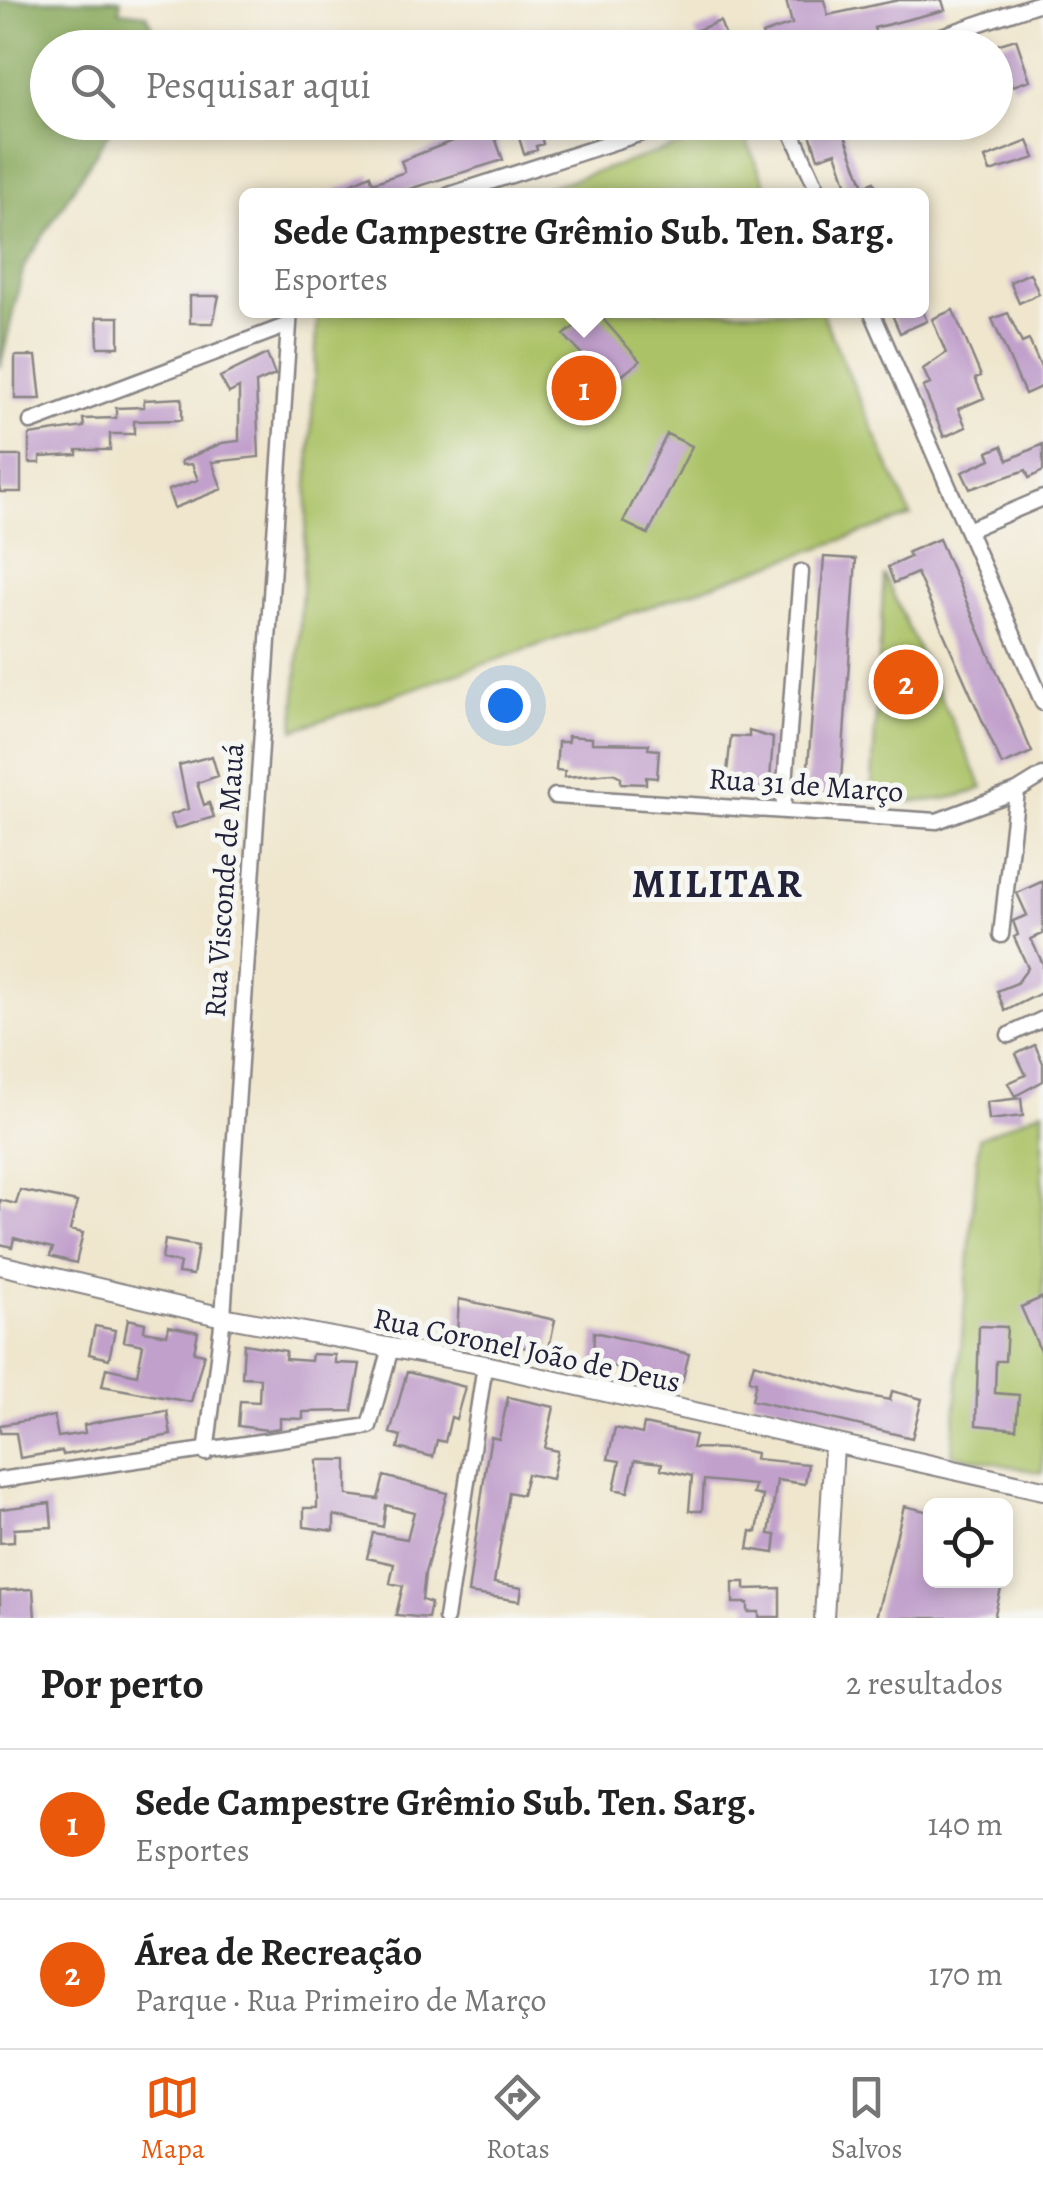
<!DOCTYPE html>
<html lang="pt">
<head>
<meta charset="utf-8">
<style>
	body { margin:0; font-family:Alegreya,serif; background:#f6f6f6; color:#222 }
	.controls { position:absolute; right:30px; bottom:30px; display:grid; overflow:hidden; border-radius:15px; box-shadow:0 5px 15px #0003 }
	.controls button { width:90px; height:90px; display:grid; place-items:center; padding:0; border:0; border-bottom:2px solid #e0e0e0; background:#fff; color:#222; font:50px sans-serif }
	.you { position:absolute; left:505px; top:705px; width:35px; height:35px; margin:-25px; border:8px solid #fff; border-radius:50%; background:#1a73e8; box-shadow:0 0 0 15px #1a73e833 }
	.badge { display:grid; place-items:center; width:65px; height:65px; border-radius:50%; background:#ea580c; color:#fff; font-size:32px; font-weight:700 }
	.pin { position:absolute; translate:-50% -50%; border:5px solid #fff; box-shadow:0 2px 10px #0006 }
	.popup { position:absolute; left:239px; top:188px; width:690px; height:130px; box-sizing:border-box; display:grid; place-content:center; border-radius:15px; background:#fff; filter:drop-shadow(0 2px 8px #0005); font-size:32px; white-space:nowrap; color:#767676 }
	.popup b { font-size:38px; color:#222 }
	.popup::after { content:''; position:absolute; left:50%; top:100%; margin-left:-20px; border:20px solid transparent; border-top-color:#fff }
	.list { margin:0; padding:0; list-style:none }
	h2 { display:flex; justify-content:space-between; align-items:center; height:130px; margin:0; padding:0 40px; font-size:42px }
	h2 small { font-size:32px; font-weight:400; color:#767676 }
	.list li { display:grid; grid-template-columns:65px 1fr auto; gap:30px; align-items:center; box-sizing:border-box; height:150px; padding:0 40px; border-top:2px solid #e0e0e0 }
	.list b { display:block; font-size:38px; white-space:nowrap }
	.list p { margin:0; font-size:32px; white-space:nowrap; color:#767676 }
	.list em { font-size:32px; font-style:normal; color:#767676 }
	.icon { flex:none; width:55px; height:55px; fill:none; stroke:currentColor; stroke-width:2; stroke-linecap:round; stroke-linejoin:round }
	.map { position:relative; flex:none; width:1043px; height:1618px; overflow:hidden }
	.search { position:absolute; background:#fff; box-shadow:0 5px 15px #0003; left:30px; right:30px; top:30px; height:110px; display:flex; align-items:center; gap:25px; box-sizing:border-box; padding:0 35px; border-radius:55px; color:#767676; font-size:38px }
	.sheet { height:430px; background:#fff }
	nav { display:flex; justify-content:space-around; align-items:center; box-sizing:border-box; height:140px; border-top:2px solid #e0e0e0; background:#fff; font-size:28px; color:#767676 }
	nav a { display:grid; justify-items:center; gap:5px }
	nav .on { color:#ea580c }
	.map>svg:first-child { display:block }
</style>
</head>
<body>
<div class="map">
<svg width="1043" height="1618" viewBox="0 0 1043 1618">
	<rect width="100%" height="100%" fill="#f6f6f2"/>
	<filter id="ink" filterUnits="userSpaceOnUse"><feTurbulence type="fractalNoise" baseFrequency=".01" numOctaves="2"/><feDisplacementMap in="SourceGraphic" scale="20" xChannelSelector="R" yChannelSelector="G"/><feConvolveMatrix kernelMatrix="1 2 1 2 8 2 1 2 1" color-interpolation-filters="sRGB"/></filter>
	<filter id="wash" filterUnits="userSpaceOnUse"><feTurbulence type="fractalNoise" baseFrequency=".0048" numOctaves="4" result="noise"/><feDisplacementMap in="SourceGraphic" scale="40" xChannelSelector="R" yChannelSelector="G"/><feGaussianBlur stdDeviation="2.25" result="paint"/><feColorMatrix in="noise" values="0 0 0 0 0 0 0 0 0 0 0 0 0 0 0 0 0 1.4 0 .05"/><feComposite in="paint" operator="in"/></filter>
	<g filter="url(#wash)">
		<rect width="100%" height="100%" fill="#efe6cd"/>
		<!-- green -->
		<path fill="#abc266" stroke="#667250" stroke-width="2.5" d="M740,126l30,69h-247z
			M318,311h503l90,205 -617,214z
			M884,575l99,213c-37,16 -73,14 -112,12z
			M1043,1110v363l-91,-19 27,-316z"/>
		<!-- forest -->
		<path fill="#88a85b" stroke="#55654b" stroke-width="2.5" d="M0,0h121l-2,11 28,3 11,29 -2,5h-108v74l67,1 -91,143 -24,102z"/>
		<g id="blocks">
			<!-- building -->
			<path fill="#c1a0cc" d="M786,0h38l4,15 71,-15h43l3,10 -71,18 1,4 -51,16 -58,-3 -4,-11 30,-10z
				M720,21l10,27h-29l-6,-17z
				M1016,39l14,41 -17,6 -20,-40z
				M522,122h15l6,22 -7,2 1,4 -13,4 -7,-23 7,-2z
				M806,122h34l24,64 10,-4 5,14h-37l7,-4 -13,-40 -18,6z
				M491,126l12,34 -116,36h-63l46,-21 3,8 32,-11 -4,-11z
				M1028,141l7,17 -45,14 -5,-14z
				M1030,273l9,21 -20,9 -9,-21z
				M190,296h29l-6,27h-23z
				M595,310l45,51 -30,24 -46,-50z
				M890,310h32l5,11 -27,12z
				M953,310l28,66 -6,2 9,20 -26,11 8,18 -22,10 -21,-50 7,-3 -7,-15 23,-16 -14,-34z
				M1008,313l14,30 7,-3 14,32v14l-18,8 -33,-75z
				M97,317h22v30h-21z
				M267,354l8,21 -19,8 3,74 -47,5 10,27 -48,19 -6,-18 30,-10 -6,-16 -10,1 -1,-4 41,-18 17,-2v-53l-10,5 -9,-16z
				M15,356h21l5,43h-26z
				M182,398v22l-48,1v13h-24v16h-33v5l-37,2v6h-11v-28l55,-8 -1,-8 33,-1v-10l28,-1v-7z
				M667,434l25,12 -44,88 -25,-12z
				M1043,444v27l-14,7 -3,-8 -56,19 -8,-17 29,-13 -3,-7 14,-6 6,14z
				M0,456h21v36h-21z
				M939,539l93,213 -30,13 -85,-192 -23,10 -6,-16 22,-10 -2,-5z
				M824,557l32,2 -16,236 -34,-2z
				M901,658l5,9 -1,26 -20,-1 1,-25 4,-8z
				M749,731l24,7 -4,56 -44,-3 6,-55 18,1z
				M568,736l24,2v5l57,1 -1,5 11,1 -2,28 -11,-1v7l-25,-1v-6l-8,-4 -49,4 1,-6 -9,-1 2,-28h10z
				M212,756l6,20 -21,7 7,22 5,-2 5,14 -39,12 -5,-14 18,-6 -9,-44z
				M1043,881v53l-12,5 12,25v28l-38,19 -8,-20 20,-8 11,-15 -14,-31 4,-2 -5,-14 14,-6 -10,-22z
				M1035,1045l8,18v18l-28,15 -7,-13 18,-8 -10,-21z
				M1021,1098l2,18 -34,4 -2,-18z
				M20,1190l57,12 -7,28 13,3 -7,30 -26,-7 3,-8 -39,-10 -2,9 -12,-3v-44l16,4z
				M165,1240l33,6 -5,29 -15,-2 2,-10 -18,-4z
				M1043,1297v60l-22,-50z
				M459,1299l96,21 -7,32 -91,-18z
				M128,1319l17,4 -1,8 23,4 2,-9 29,6 -4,20 10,2 -13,48 -89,-16 4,-18 31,7 6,-30 -19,-4z
				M95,1326l20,4 -6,29 -20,-5z
				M979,1326l28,1 -2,34h-9l-1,32 24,2 -3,34 -40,-4z
				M594,1332l95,22 -7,28 -89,-20z
				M244,1344l42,7 -1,8 26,2 1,-7 23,1v8l25,1 -8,47 -49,1v7l-23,-1v10l-13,2 -29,-4 2,-25 19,1 1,-24 -18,-1z
				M754,1363l105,31 31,6 2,-9 30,8 -10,39 -160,-38 4,-18 -7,-2z
				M407,1372l58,15 -9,32 -5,-2 -6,25 -8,-2 -4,17 -35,-9 3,-12 -11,-3z
				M508,1397l46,10 -9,41 13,3 -6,28 -25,-5 -5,21 -13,-3 -15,91 28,5 -2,13 -52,-8 18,-128 5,-28 8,2z
				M167,1411l4,24 -108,20 -1,-4 -42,7 -4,-25h-16v-8l54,-9 4,21 27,-4 -1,-8 23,-5z
				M644,1424l51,11 -3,13 44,1 20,4 -1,6 53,5 -3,20 -28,-4 -8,54 7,1 -2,18 -26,-4 3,-18 6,1 6,-36 -10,-2 2,-9 -51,-5 -2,31h-13l3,-35 -31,-7 1,-6 -27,-3 -7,32 -14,-3 6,-28 -12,-2 7,-31 27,6z
				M317,1460h30v35l31,4 6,-23 63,17 -22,80 -3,27 9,3 -3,15 -32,-3 7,-29 -13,-3 4,-19 -27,-6 6,-25 34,6 7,-27 -28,-7 -3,22 -49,-12v16l-30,-4v-19h13z
				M50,1503l2,24 -38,2v13l-14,1v-34z
				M904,1506l26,6v68h73l-9,38h-118z
				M733,1582h12v7l35,-1v29h-21v-5h-11v-9h-15z
				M33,1589l2,29h-35v-27z"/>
		</g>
	</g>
	<g filter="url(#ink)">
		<use href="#blocks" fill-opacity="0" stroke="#888484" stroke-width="2.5"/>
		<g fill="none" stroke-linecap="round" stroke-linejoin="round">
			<defs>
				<path id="minor" d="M906,48l137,-46
					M787,122l33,73
					M449,195l227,-73
					M871,310l172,393
					M31,422l257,-97
					M968,530l75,-32
					M555,796l382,25 80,-30 26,-16
					M783,811l18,-239
					M1001,935l16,-144
					M1009,1035l34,-16
					M206,1453l17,-136 67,-1007
					M0,1480l369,-54 22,-78
					M446,1618l39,-253"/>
				<path id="tertiary" d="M0,1265l223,52 262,48 558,125
					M824,1618l10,-172"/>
			</defs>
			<!-- minor casing -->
			<use href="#minor" stroke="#888484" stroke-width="19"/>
			<!-- tertiary casing -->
			<use href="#tertiary" stroke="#888484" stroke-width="22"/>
			<!-- minor -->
			<use href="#minor" stroke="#fff" stroke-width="14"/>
			<!-- tertiary -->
			<use href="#tertiary" stroke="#fff" stroke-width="18"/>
		</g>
	</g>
	<g text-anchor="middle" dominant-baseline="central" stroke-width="10" stroke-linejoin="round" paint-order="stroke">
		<!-- street labels -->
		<g font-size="30" fill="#22223b" stroke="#f6f6f2">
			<text transform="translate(806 785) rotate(4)">Rua 31 de Março</text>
			<text transform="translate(224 880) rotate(-86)">Rua Visconde de Mauá</text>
			<text transform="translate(527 1350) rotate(12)">Rua Coronel João de Deus</text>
		</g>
		<!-- district labels -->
		<g font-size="40" font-weight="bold" letter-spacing="2.5" fill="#22223b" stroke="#f6f6f2">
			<text x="718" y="883">MILITAR</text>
		</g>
	</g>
</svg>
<div class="controls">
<button><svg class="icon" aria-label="locate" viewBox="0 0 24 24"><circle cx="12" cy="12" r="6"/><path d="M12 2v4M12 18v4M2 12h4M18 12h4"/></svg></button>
</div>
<div class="you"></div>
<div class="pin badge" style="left:584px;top:388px">1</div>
<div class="popup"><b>Sede Campestre Grêmio Sub. Ten. Sarg.</b>Esportes</div>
<div class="pin badge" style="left:906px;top:682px">2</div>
<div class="search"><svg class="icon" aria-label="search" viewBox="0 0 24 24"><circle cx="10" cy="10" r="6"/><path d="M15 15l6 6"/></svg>Pesquisar aqui</div>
</div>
<section class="sheet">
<h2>Por perto<small>2 resultados</small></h2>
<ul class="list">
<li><span class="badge">1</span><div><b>Sede Campestre Grêmio Sub. Ten. Sarg.</b><p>Esportes</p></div><em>140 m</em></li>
<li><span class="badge">2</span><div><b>Área de Recreação</b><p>Parque · Rua Primeiro de Março</p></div><em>170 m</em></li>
</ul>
</section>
<nav>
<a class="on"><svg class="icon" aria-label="map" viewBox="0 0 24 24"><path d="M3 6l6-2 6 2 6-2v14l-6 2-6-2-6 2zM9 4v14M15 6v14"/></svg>Mapa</a>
<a><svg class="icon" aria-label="directions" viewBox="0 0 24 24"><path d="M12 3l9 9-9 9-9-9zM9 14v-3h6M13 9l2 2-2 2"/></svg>Rotas</a>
<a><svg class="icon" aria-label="saved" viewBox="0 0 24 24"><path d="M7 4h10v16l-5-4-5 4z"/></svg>Salvos</a>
</nav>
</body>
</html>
